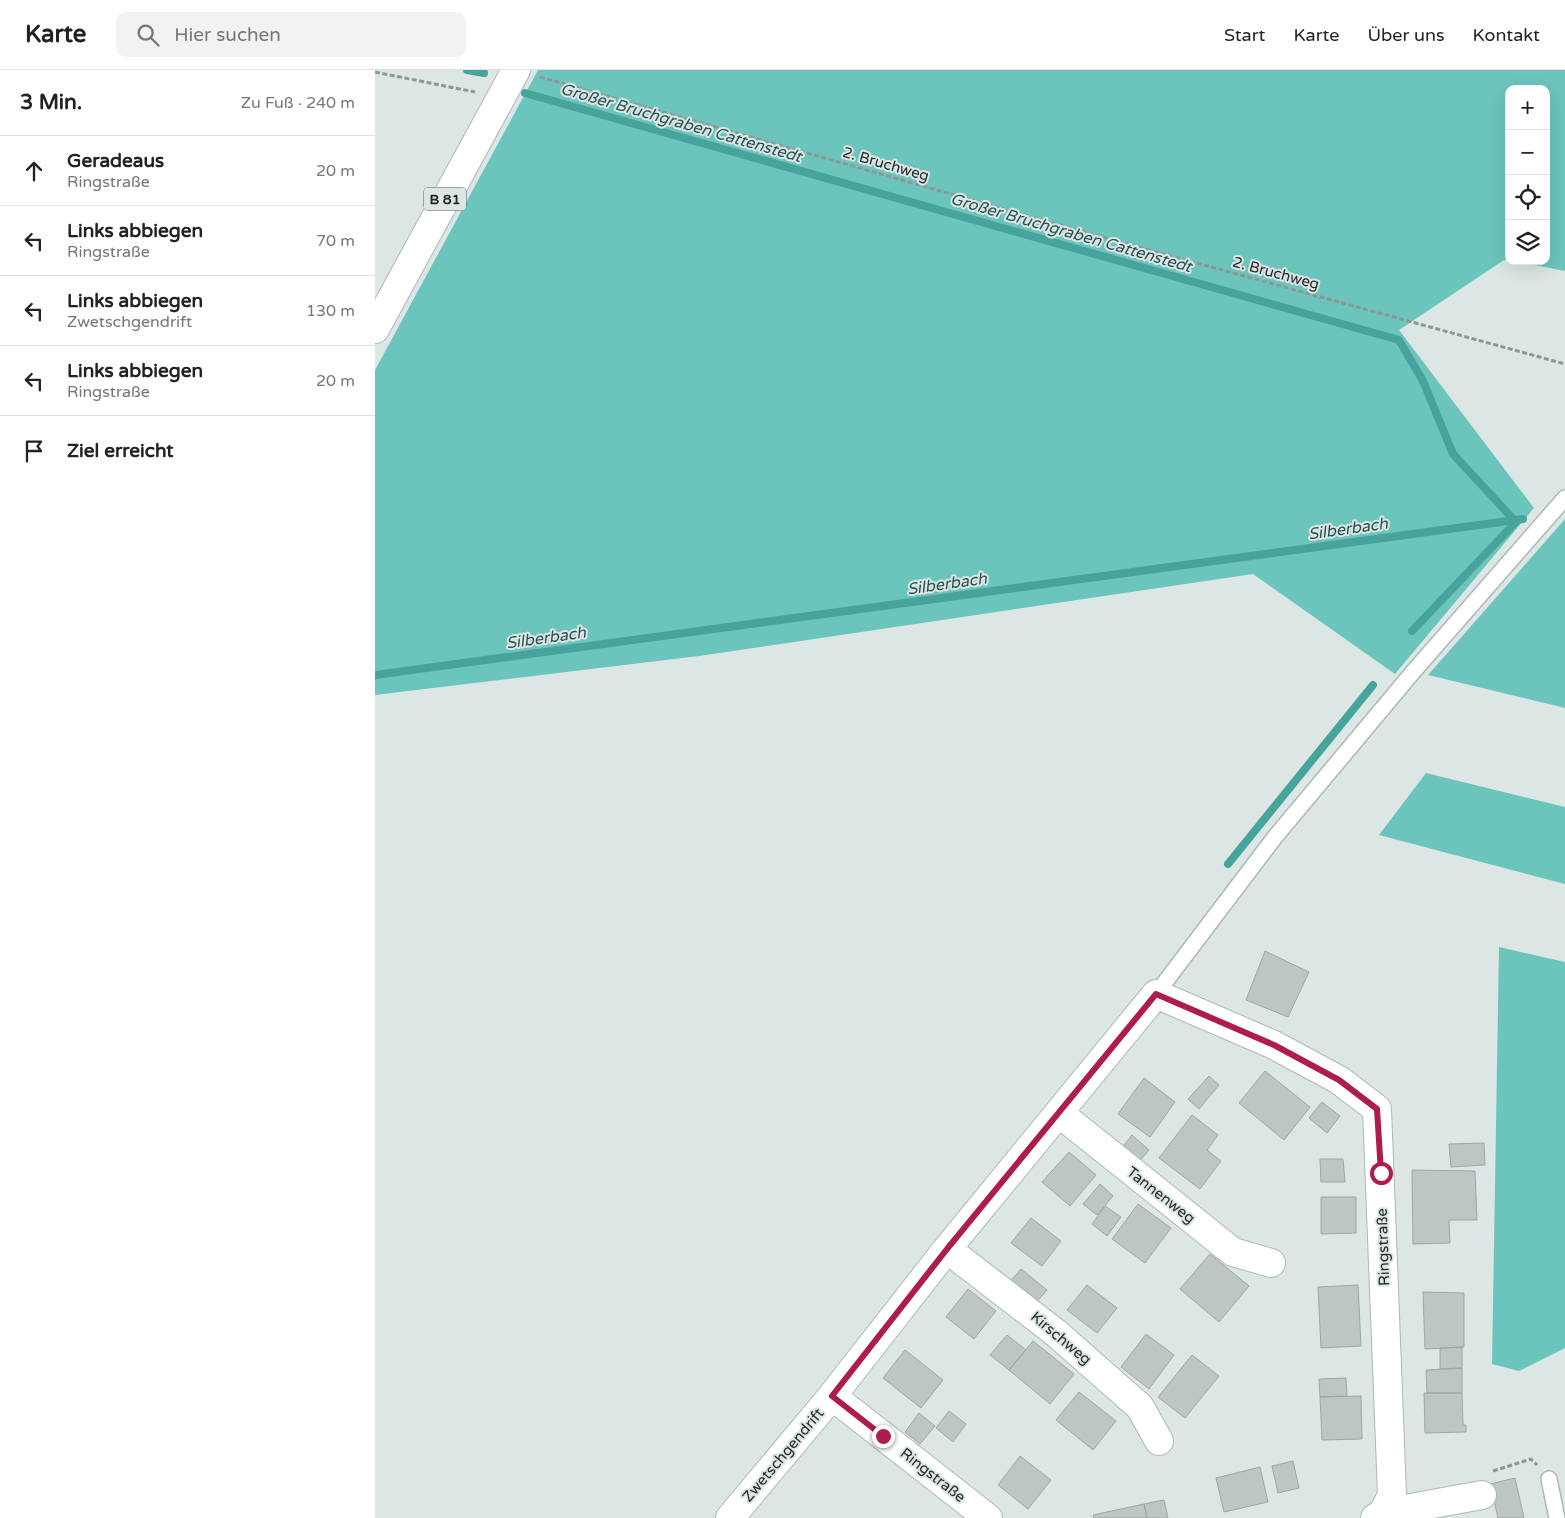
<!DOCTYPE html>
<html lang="de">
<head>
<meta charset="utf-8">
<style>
	body { margin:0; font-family:"Varela Round",sans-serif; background:#f2f2f2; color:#222 }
	.controls { position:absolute; right:15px; top:15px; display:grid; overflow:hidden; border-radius:10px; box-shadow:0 5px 20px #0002 }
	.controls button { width:45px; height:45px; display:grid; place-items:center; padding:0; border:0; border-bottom:1px solid #e0e0e0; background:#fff; color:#222; font:25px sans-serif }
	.stop { position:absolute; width:15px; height:15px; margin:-11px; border:4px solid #ae1c4e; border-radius:50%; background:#fff }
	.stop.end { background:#ae1c4e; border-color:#fff; box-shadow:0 1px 5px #0008 }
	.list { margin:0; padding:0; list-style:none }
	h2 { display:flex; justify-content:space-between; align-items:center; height:65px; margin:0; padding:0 20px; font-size:21px }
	h2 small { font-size:16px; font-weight:400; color:#767676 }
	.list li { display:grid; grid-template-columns:32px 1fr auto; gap:15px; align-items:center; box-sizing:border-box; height:70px; padding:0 20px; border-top:1px solid #e0e0e0 }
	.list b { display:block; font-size:19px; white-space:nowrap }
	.list p { margin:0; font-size:16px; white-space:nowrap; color:#767676 }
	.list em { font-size:16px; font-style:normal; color:#767676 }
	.icon { flex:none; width:28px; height:28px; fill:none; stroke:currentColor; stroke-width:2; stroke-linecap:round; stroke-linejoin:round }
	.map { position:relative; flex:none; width:1190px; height:1448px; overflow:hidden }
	header { display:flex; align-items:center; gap:30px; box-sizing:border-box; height:70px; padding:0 25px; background:#fff; border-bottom:1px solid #e0e0e0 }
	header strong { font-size:24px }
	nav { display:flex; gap:28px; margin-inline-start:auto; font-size:18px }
	.search { width:350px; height:45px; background:#f2f2f2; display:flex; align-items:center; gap:12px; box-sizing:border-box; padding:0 18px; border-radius:10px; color:#767676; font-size:19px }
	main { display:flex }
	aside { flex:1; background:#fff }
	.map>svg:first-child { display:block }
</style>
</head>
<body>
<header>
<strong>Karte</strong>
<div class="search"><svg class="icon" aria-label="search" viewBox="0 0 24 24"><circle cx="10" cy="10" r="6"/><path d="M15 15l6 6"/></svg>Hier suchen</div>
<nav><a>Start</a><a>Karte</a><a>Über uns</a><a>Kontakt</a></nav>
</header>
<main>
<aside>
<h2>3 Min.<small>Zu Fuß · 240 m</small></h2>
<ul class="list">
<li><svg class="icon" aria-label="ahead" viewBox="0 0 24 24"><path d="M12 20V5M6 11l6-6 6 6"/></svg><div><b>Geradeaus</b><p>Ringstraße</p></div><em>20 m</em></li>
<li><svg class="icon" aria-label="left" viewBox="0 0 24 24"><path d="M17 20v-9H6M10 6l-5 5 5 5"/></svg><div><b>Links abbiegen</b><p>Ringstraße</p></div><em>70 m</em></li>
<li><svg class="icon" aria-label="left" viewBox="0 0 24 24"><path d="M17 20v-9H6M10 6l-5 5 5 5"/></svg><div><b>Links abbiegen</b><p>Zwetschgendrift</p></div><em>130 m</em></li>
<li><svg class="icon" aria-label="left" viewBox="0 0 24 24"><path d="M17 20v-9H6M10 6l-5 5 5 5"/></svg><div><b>Links abbiegen</b><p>Ringstraße</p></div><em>20 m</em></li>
<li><svg class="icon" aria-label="arrive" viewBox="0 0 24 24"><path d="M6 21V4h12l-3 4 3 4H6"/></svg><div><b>Ziel erreicht</b></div></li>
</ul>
</aside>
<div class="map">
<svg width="1190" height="1448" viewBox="0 0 1190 1448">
	<rect width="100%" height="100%" fill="#dbe6e5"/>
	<!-- green -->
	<path fill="#6cc5bd" d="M163,0h1027v201l-52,-10h33v-172h-37v171h-5l-105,70 135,178 -139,166 -142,-100 -554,82 -324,39v-325z
		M1190,449v189l-137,-33z
		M1051,703l139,34v77l-186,-49z
		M1124,877l66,15v386l-46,23 -27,-7z"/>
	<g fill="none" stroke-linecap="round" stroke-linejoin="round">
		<!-- stream -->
		<path stroke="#47a49d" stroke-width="8" d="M92,0l17,3
			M150,23l874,247 24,41 30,73 63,68 -104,109
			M0,605l1148,-156
			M853,794l145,-179"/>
	</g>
	<!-- building -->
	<path fill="#bbc6c5" stroke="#9da7a6" d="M890,881l44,21 -21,45 -42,-17z
		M890,1001l45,36 -26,33 -45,-37z
		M834,1006l10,9 -20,24 -11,-10z
		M769,1008l31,24 -25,35 -32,-23z
		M947,1032l18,14 -13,17 -18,-15z
		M817,1045l26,20 -11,15 14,11 -21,28 -41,-31z
		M757,1065l17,15 -15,18 -17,-14z
		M1109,1073l1,22 -34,2 -2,-23z
		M694,1082l27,23 -26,31 -28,-24z
		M945,1089h23l2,23h-24z
		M1037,1100l63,1 2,49h-28l1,23 -37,1z
		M725,1114l13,12 -16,19 -14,-11z
		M946,1127h35v36l-35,1z
		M763,1134l33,24 -26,35 -33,-24z
		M730,1136l16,11 -14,19 -15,-12z
		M656,1148l30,23 -19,25 -31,-23z
		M835,1184l39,32 -30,36 -39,-33z
		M646,1199l26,21 -13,15 -25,-22z
		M712,1215l30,23 -20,25 -30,-23z
		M983,1215l3,61 -40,2 -3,-61z
		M593,1219l28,22 -22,28 -28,-22z
		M1048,1222l41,1v54l-39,2z
		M771,1264l28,21 -25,34 -28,-22z
		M632,1265l19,15 -17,20 -19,-15z
		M658,1271l41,33 -24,30 -41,-34z
		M1087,1277v21l-22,1v-21z
		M530,1280l38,30 -22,28 -38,-30z
		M817,1285l27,21 -34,42 -27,-21z
		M1087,1298v25h-35l-1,-23z
		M971,1308l1,18 -27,1 -1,-18z
		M704,1322l37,29 -23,29 -37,-30z
		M1049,1323h38l1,32h3v7l-41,1z
		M986,1326l1,43 -40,1 -2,-43z
		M574,1341l17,13 -13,18 -17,-14z
		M544,1343l16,13 -15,18 -15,-12z
		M645,1386l31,24 -23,29 -30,-24z
		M918,1391l6,27 -21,5 -6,-27z
		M885,1397l8,35 -44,10 -8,-34z
		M1140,1408l9,40h-26l-8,-34z
		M789,1430l4,18h-21l-3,-14z
		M769,1434l3,14h-53l-1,-3z"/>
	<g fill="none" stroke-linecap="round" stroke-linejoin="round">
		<defs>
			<path id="lane" d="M781,924l119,-157 138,-165 152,-174
				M1174,1409l8,39"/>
			<path id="street" d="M684,1043l174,139 38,11
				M572,1179l109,84 84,74 19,34
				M457,1326l156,122
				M1008,1443l99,-18
				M355,1448l102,-122 115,-147 209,-255 118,51 65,35 38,29 15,386 -9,18 -8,5"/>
			<path id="primary" d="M0,259l141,-259"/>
		</defs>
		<!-- lane casing -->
		<use href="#lane" stroke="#adb8b7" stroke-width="18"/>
		<!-- street casing -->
		<use href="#street" stroke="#adb8b7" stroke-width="30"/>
		<!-- primary casing -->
		<use href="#primary" stroke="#adb8b7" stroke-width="30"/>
		<!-- path -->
		<path stroke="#8f9796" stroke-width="3" stroke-dasharray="5 2.5" stroke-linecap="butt" d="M0,2l100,20
			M165,7l562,160 463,127
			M1118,1401l38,-12 6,6"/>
		<!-- lane -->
		<use href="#lane" stroke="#fff" stroke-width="15"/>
		<!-- street -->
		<use href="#street" stroke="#fff" stroke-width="28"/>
		<!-- primary -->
		<use href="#primary" stroke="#fff" stroke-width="28"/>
	</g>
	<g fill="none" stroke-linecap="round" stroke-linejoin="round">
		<!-- route -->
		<path stroke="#ae1c4e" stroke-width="6" d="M508,1366l-51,-40 115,-147 209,-255 118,51 65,35 38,29 4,64"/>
	</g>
	<g text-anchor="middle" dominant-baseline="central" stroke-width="4" stroke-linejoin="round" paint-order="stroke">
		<!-- shield labels -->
		<rect fill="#dbe6e5" stroke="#5a6060" stroke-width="1" x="49" y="117.5" width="42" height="23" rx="4"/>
		<g font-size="14" font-weight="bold" fill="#232727">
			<text x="70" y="129">B 81</text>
		</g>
		<!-- street labels -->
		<g font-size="15" fill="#232727" stroke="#dbe6e5">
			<text transform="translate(511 94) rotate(16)">2. Bruchweg</text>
			<text transform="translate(901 203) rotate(15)">2. Bruchweg</text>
			<text transform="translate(786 1125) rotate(38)">Tannenweg</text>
			<text transform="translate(1008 1177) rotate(-92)">Ringstraße</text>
			<text transform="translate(686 1268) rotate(40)">Kirschweg</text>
			<text transform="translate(408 1385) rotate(-50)">Zwetschgendrift</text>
			<text transform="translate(558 1405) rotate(38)">Ringstraße</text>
		</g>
		<!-- water labels -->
		<g font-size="16" font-style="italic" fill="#26504c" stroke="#dbe6e5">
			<text transform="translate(306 53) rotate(16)">Großer Bruchgraben Cattenstedt</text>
			<text transform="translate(696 163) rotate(16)">Großer Bruchgraben Cattenstedt</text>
			<text transform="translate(973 459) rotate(-8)">Silberbach</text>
			<text transform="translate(572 514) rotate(-8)">Silberbach</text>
			<text transform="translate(171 568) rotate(-8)">Silberbach</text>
		</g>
	</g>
</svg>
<div class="controls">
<button>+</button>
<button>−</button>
<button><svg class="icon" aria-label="locate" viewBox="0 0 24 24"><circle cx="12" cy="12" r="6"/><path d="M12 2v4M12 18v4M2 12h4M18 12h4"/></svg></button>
<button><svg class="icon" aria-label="layers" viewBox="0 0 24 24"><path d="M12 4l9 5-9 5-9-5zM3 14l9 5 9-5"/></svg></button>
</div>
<div class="stop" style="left:1006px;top:1103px"></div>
<div class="stop end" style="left:508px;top:1366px"></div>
</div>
</main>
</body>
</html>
